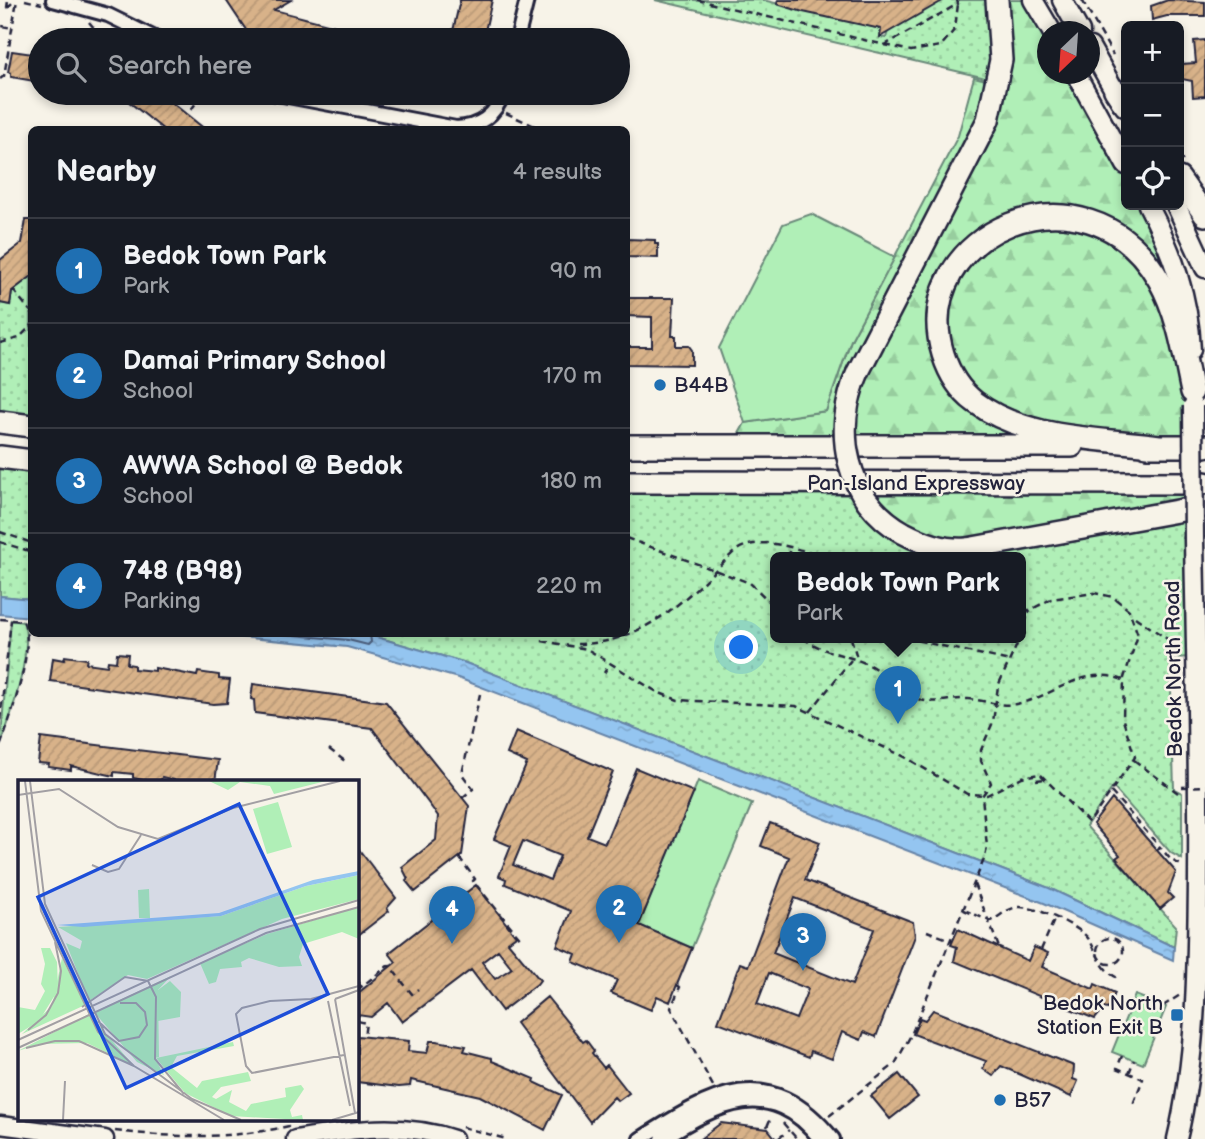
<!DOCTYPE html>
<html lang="en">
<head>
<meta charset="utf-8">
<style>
	body { margin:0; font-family:"Balsamiq Sans",sans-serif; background:#242831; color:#f1f3f6 }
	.controls { position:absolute; right:21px; top:21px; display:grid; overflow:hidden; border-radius:10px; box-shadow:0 4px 10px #0003 }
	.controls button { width:63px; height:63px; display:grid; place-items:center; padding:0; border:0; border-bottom:2px solid #363941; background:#171b24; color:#f1f3f6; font:35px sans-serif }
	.compass { position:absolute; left:1037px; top:21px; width:63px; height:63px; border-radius:50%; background:#171b24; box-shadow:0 4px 10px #0003; rotate:205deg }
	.you { position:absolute; left:742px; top:648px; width:24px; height:24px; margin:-18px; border:5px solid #fff; border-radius:50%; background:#1a73e8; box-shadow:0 0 0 10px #1a73e833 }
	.badge { display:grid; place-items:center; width:46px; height:46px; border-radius:50%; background:#1f6fb2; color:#fff; font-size:23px; font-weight:700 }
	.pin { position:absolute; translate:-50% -58px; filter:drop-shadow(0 2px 4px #0008) }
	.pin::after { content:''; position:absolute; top:37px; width:24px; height:21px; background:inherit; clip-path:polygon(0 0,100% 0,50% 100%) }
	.popup { position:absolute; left:770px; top:552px; width:256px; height:91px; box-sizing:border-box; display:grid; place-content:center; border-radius:10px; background:#171b24; filter:drop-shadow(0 2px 5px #0005); font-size:23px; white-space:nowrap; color:#9ea1a6 }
	.popup b { font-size:26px; color:#f1f3f6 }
	.popup::after { content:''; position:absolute; left:50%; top:100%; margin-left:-14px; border:14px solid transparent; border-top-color:#171b24 }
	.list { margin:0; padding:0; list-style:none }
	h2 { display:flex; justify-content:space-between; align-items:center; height:91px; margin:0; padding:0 28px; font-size:30px }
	h2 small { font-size:23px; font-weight:400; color:#9ea1a6 }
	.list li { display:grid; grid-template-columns:46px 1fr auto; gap:21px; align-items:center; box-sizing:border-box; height:105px; padding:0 28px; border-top:2px solid #363941 }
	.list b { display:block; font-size:26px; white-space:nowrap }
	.list p { margin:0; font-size:23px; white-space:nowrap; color:#9ea1a6 }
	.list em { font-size:23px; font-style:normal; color:#9ea1a6 }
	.icon { flex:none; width:38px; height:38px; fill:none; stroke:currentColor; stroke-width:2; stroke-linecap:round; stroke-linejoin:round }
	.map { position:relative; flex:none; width:1205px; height:1139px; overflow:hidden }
	.search { position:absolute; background:#171b24; box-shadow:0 4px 10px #0003; left:28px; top:28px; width:602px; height:77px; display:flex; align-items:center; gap:18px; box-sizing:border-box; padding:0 24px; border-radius:38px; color:#9ea1a6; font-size:26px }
	.panel { position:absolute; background:#171b24; box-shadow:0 4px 10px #0003; left:28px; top:126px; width:602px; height:511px; border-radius:10px }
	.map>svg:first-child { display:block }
</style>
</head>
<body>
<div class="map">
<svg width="1205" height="1139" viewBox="0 0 1205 1139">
	<defs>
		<pattern id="grass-dots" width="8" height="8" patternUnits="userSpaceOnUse" patternTransform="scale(1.75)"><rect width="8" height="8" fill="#b0efb7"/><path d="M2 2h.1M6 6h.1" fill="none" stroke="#97cd9e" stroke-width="1.8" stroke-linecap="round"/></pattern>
		<pattern id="forest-firs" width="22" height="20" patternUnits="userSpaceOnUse" patternTransform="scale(1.75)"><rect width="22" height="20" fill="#b0efb7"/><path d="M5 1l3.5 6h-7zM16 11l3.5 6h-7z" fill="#97cd9e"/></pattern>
		<pattern id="water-ripples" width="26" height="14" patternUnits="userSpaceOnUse" patternTransform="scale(1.75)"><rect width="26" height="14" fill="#94c5f0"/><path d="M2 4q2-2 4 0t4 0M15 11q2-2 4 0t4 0" fill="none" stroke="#7fa9cf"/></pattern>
		<pattern id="building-hatch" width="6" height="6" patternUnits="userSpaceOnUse" patternTransform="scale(1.75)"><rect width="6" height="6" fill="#d8b289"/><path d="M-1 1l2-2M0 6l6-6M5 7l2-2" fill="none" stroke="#b99977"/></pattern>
	</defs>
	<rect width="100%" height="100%" fill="#f7f3e8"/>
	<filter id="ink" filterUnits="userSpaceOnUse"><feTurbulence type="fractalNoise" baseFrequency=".0143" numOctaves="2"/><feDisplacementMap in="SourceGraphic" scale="14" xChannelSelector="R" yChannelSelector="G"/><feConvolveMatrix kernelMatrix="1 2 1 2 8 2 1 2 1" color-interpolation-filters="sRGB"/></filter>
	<g filter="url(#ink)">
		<!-- grass -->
		<path fill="url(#grass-dots)" stroke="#698879" stroke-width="2" fill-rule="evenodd" d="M655,0h108l118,29 -1,8 6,1 2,-7 52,-31h48l6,38 -4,41z
			M31,276v146l-31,-4v-115l10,2 2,-14z
			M0,465l31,4v130l-31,-3z
			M627,488l228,2 336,24 3,143 -24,1 4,131 8,4v66l-11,-6 -58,-66 -27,39 90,100 -2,21 -125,-59 -586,-226 -97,-28h260zM776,558h244v80h-244z
			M11,620l12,2c12,24 -14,100 -23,125z"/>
		<!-- forest -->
		<path fill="url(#forest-firs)" stroke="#698879" stroke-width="2" d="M997,0h36l15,32v42h28l50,91v40h22l23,47 22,194h-461l13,-23 81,-12 25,-71 107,-204 16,-59 24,6z
			M859,483h333v25l-171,33h-101z"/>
		<!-- garden -->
		<path fill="#b0efb7" stroke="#698879" stroke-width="2" d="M811,214l84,43 -44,83 -25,71 -81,12 -26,-75 64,-124z
			M698,781l54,23 -60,144 -53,-23z
			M1135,995l31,12 -23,57 -31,-12z"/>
		<!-- water -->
		<path fill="url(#water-ripples)" stroke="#6684a8" stroke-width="2" d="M0,596l31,3v18l-31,-3z
			M207,634h159l97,28 586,226 125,59 -1,13 -129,-57 -586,-225 -111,-31z"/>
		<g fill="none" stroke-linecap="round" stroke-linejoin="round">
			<!-- shore -->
			<path stroke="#506383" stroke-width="2" d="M283,634l65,6 20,5 3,-3 -1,-8"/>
		</g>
		<!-- building -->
		<path fill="url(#building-hatch)" stroke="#22223b" stroke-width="2" fill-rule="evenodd" d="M226,0h65l-17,10 103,27 -1,3h-118l-21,-5 9,-5z
			M460,0h32l-9,40h-32z
			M778,0h166l-64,37 1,-8 -78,-17 -26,-8z
			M1168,0l37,2v14h-38l-15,4 -1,-14z
			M1205,40v56l-12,1 -1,-16 -10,-2 -1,-15 15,-1 -2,-22z
			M12,51l28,4v27l-29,-5v-4l-3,-1z
			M118,93h42l46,37h-42z
			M26,220h6v56l-20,15 -2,14 -10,-2v-43l22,-17z
			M626,239l29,1v4h3v14l-32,-1z
			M626,298h48l-2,38h4v10h13l3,4v15l-66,-1v-17h26v-30l-26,-1z
			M117,653l11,1 -1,10 7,1v4l21,2v-3l42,8 1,-4 21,3v4l11,1 -3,23 -14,1 -163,-23 3,-23 11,2 1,-4 22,3 -1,4 21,3 1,-5 8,1z
			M253,684l133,18 83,104 -7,49 -47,37 -9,-11 2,-2 -6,-12 34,-27 2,-24 -66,-88 -117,-15 -1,-13 -3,-1z
			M516,731l97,41 -26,64 18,7 31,-75 58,24 -55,133 53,23 -22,54 -13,-6 -6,14 -40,-17 6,-13 -44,-18 3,-8 -19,-8 14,-35 -66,-27 1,-5 -7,-3 12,-30 -17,-7 33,-76 -20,-9zM523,841l37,15 -10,24 -37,-15z
			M41,738l177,22 -3,22h-33l-20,-5 -1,4 -8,1 -20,-4v-4l-19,-2v4l-43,-10v4l-23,-3 1,-3 -11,-1z
			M1112,799l64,73 -8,21 5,5 -13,11 -44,-51 4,-3 -27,-31z
			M770,823l50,19 -15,38 108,42 2,14 -39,101 -12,-5 -3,8 -19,-8 -10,27 -21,-8 -2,6 -91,-35 22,-59 8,3 41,-109 -28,-11zM795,898l79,31 -22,56 -79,-32zM769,973l39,16 -12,30 -39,-15z
			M357,847l39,51 -9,10 2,3 -32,25z
			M476,885l40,51 -8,6 32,38 -3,4 -35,27 -31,-41 -69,52 -14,-19 -17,14 -14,-2v-21l39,-32 -7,-9zM498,950l14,18 -17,11 -13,-17z
			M958,929l70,32 6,-14 14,6 -6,14 51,22 2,-5 20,9 -7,16 -4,-1 -9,11 -141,-58 3,-14 -6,-2z
			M547,997l36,45 3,-2 8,11 -2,2 12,15 3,-3 22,28 -11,8 -4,-4 -24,25 -74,-99z
			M933,1010l141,56 -1,13 5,2 -7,16 -70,-31 -8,10 -10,-7 3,-8 -73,-27 7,-16 5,2z
			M357,1036l52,5 -1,10 19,2 3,-12h6l30,5 -2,5 28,7v3l43,18 -1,3 28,13 -17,35 -65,-34 -69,-16 -1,6 -11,1 -42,-5z
			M899,1074l19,23 -28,22 -19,-23z
			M721,1123l47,6 8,10h-76z"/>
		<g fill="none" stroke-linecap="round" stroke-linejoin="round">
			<defs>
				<path id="minor" d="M53,0l55,15 51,25
					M517,40l10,-40
					M272,93l184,35c23,-1 40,-13 47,-35
					M640,1139c73,-46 128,-80 193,0
					M662,1139c56,-35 108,-63 158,0"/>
				<path id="secondary" d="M0,1125l105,14
					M295,1139c54,-9 105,-18 159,0"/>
				<path id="primary" d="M1033,0l19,32
					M1062,0l18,32
					M1090,47l31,55
					M1076,74l50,91
					M1148,205c24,46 41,92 43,145
					M1176,205l29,63
					M1177,1139c20,-84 20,-173 21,-259 1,-114 -2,-227 -4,-341"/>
				<path id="motorway" d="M1115,90l11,16
					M1179,178l26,37
					M858,372l130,-252 13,-60 -4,-60
					M0,422l32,4
					M626,446h446
					M1147,446h58
					M1159,446c-59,-8 -134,-6 -184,-44 -16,-12 -26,-29 -32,-48 -37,-120 143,-201 216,-74 19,34 25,74 33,112
					M0,457l32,4
					M626,482l579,1
					M967,549l238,-43"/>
			</defs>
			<!-- minor casing -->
			<use href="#minor" stroke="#22223b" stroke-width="18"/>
			<!-- secondary casing -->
			<use href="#secondary" stroke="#22223b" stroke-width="21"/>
			<!-- primary casing -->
			<use href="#primary" stroke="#22223b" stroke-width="23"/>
			<!-- motorway casing -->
			<use href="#motorway" stroke="#22223b" stroke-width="26"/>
			<!-- path -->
			<path stroke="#22223b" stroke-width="2.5" stroke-dasharray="7 5" stroke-linecap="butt" d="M25,0l17,4
				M697,0l188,45 73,-41 -1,-4
				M1082,0l31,55
				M7,8l8,-8
				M7,8l1,-8
				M89,22l15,18
				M2,26l10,2
				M85,40l6,-12
				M885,45l26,6 30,-5 14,-17 3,-25
				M0,79l4,-3 13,-76
				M250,93l12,4
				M191,110l12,-17
				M506,113l35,16
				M1179,155l6,9
				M13,290l19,23
				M0,343l19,-5 13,-13
				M0,532l32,11
				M626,538l124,45 26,25
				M0,542l32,10
				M789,558v-10
				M1135,617l47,32
				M0,619l23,2c14,24 -14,100 -23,126
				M492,634l10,2v-2
				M1020,635l10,-25
				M803,638c20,15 42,16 64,26 17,8 28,23 44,32 20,11 36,2 57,3 17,1 32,8 48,5 39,-7 66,-40 107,-24
				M851,638l7,23
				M906,638l104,23
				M542,641l45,8 70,43 21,8 118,6 109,51 62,37 20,1 35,-18 18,-3 49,49 46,-66 -12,-37 1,-42 14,-43 -9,-25 -16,-13 -19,-4 -43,6 -21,11h-10
				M577,644c70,0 111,-48 158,-93 26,-17 63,-2 90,7
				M604,673l3,-5
				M810,712l41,-52
				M0,720l11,-100
				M329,749l16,12
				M1134,760l48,36
				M1036,780l10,-1
				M1111,792l49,55
				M462,798l11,-9 -11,-15 18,-80
				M1157,850l3,-3 11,13 12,6
				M459,857l16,22 -2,2 49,59
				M974,884l26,66
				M964,910l26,11c10,-4 17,-13 29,-14 16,-1 64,20 71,34 9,15 11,29 28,37
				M927,931l26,10
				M1097 951a13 13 0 1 1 26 0a13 13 0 1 1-26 0Z
				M1041,950l14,-32
				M357,981l4,6
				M677,985l3,2 -9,21 42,78
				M357,990l32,-25 23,29 6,-5
				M1163,1006l17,-11
				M357,1021l9,2 -2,14
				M1122,1056l-5,12 26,11 -11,28
				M1129,1073l5,-13
				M829,1116l66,-52 16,-29 74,-178 2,-10 -5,-51 9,-13 -10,-22v-11l12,-28 5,-36 22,-48
				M299,1123l17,-3
				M783,1123l14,16
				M462,1127l44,12
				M767,1127l4,-10
				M115,1131c58,7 118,8 174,-5
				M778,1139l11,-9"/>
			<!-- minor -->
			<use href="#minor" stroke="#f7f3e8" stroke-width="12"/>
			<!-- secondary -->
			<use href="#secondary" stroke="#f7f3e8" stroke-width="16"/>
			<!-- primary -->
			<use href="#primary" stroke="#f7f3e8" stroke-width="18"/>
			<!-- motorway -->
			<use href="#motorway" stroke="#f7f3e8" stroke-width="21"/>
			<defs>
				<path id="primary-bridge" d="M1193,406l1,133"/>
				<path id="motorway-bridge" d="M858,372c-26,58 -13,128 46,161 19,10 41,18 63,16"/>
			</defs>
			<!-- primary-bridge casing -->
			<use href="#primary-bridge" stroke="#22223b" stroke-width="23" stroke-linecap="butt"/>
			<!-- motorway-bridge casing -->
			<use href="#motorway-bridge" stroke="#22223b" stroke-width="26" stroke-linecap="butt"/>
			<!-- path-bridge -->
			<path stroke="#22223b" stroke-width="2.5" stroke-dasharray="7 5" stroke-linecap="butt" d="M1182,787l23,-1"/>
			<!-- primary-bridge -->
			<use href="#primary-bridge" stroke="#f7f3e8" stroke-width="18"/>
			<!-- motorway-bridge -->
			<use href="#motorway-bridge" stroke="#f7f3e8" stroke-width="21"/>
		</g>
	</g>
	<!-- markers -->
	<g fill="#1f6fb2" stroke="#f7f3e8" stroke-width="2.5">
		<circle cx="660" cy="385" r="7"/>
		<rect x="1170" y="1008" width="14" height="14" rx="3.5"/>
		<circle cx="1000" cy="1100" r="7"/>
	</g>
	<g text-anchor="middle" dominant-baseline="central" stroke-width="5" stroke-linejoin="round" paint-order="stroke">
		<!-- poi labels -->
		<g font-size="21" fill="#22223b" stroke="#f7f3e8" text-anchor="start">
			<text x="674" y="385">B44B</text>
			<text x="1163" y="1003" text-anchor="end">Bedok North<tspan x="1163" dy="24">Station Exit B</tspan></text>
			<text x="1014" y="1100">B57</text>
		</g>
		<!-- street labels -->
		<g font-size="21" fill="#22223b" stroke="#f7f3e8">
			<text x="916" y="483">Pan-Island Expressway</text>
			<text transform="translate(1174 669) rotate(-91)">Bedok North Road</text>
		</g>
	</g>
	<!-- overview -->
	<g transform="translate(18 780)">
		<rect width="341" height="341" fill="#f7f3e8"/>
		<path d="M191,1h117l-52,13 -4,-8 -30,-4 -12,8zM341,95v24l-77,20 -135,60 -19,-4 -39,26 -23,-58 14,6 2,-8 -24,-14 163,-11 85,-30zM341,127v32l-17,-7 -39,12 -4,13 3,9 -23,1 -30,-9 -8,4 1,5 -22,2 -4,13 -7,2 -9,-21 67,-29zM23,168h9l7,14 1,28 -19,31 -21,13v-27l17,3 10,-19 -4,-7 4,-20zM215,262l1,4 -57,10 -6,11 26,21 5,-7 46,-9 3,9 -30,6 -9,10 4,2 16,-9 -3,12 17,9 5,-7 35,-7 -1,-9 16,-3 3,4 -14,21 2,7 10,-2 1,5 -72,-4 -46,-23 -29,-35z" fill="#b0efb7"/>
		<path d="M44,178l23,47 -63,29 30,-28zM153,196l-13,14 1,67 -4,1 9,17 -27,-13 -43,-50zM71,234l45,52 -47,-23 -48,1 -21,7z" fill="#b0efb7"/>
		<path d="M260,22l14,45 -25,7 -14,-45zM131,109l1,29h-11l-1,-28zM152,201l11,11 -1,25 -22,4v-31z" fill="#b0efb7"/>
		<path d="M341,91v4l-53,11 -85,30 -138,11 -26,-2 162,-12 94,-33z" fill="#94c5f0"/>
		<path fill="none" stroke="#a29fa3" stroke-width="2" d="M7,1l16,130 57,121 36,34 90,54M12,1l15,123 60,130 87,65 49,21M0,15l41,-6 59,38 40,12 75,-31 107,-27M74,85l16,7 11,-3 22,-34M317,219l20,114M317,219l24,-9M310,221l22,105M64,227l43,-30 23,4 8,16 -1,62 29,35M80,241l21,20 20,-4 8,-12 -2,-13 -9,-9h-16M10,250l18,-15 12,-22 3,-22 -6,-29M0,260l242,-111 99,-29M0,268l248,-115 93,-26M8,268l29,-7h24l55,25M326,275l-92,18 -6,-7 -10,-52 6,-6 28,-7 41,-2 48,-13M45,340l2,-39M314,340l27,-8"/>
		<path fill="#1d4ed8" fill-opacity="0.15" stroke="#1d4ed8" stroke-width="3.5" d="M221,24l89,190 -202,94 -88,-191z"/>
		<rect width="341" height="341" fill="none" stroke="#22223b" stroke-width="3.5"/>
	</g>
</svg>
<div class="controls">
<button>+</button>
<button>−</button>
<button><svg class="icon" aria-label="locate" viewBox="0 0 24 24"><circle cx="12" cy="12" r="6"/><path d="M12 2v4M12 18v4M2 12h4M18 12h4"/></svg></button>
</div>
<svg class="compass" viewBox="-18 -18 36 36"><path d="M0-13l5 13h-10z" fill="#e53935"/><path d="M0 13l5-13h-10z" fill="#9ea1a6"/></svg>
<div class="you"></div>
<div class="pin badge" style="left:898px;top:724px">1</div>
<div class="popup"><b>Bedok Town Park</b>Park</div>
<div class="pin badge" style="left:619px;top:943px">2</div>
<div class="pin badge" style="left:803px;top:971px">3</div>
<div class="pin badge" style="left:452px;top:944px">4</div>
<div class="search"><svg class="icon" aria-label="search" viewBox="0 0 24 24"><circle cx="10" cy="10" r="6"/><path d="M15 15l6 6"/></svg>Search here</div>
<section class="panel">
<h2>Nearby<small>4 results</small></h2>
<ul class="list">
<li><span class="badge">1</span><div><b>Bedok Town Park</b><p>Park</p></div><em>90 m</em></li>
<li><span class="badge">2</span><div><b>Damai Primary School</b><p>School</p></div><em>170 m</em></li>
<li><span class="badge">3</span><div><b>AWWA School @ Bedok</b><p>School</p></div><em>180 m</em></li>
<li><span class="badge">4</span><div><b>748 (B98)</b><p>Parking</p></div><em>220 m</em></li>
</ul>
</section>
</div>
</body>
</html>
